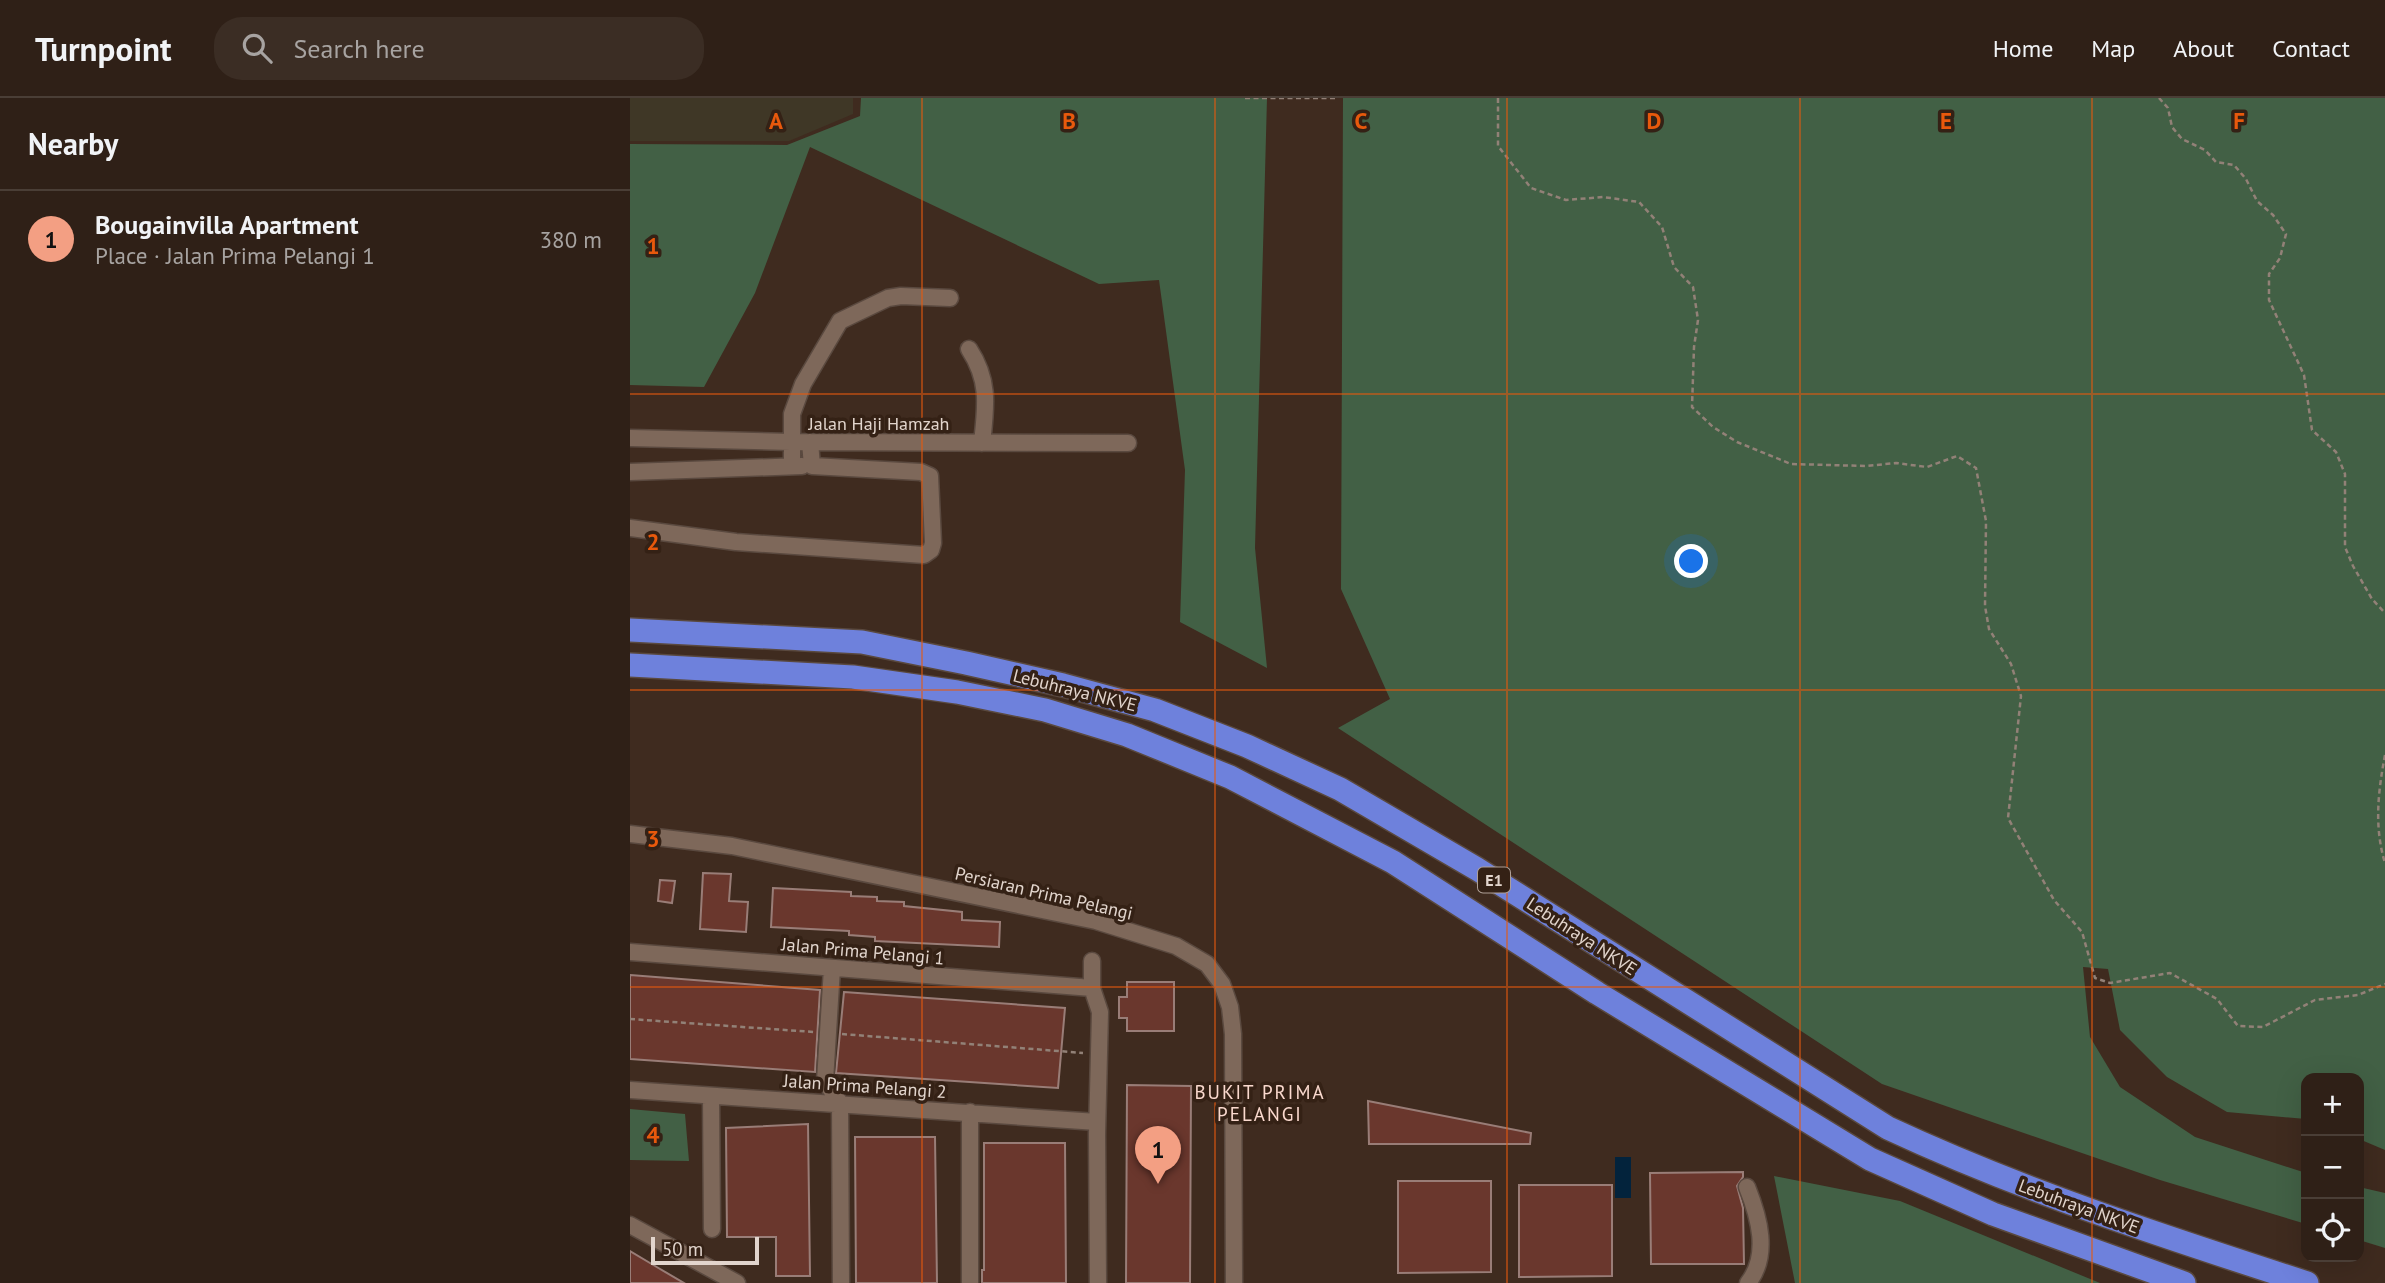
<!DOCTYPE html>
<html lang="en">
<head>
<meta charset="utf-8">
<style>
	body { margin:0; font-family:"PT Sans",sans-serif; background:#3b2d24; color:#f1f3f6 }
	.controls { position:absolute; right:21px; bottom:21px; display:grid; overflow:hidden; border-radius:14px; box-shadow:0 7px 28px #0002 }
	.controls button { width:63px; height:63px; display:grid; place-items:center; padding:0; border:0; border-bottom:2px solid #4a3e36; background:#2f2017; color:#f1f3f6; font:35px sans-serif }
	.scale { position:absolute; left:21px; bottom:18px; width:108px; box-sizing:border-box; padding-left:7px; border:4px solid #e2d5cd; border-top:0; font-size:19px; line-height:24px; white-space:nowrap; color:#e2d5cd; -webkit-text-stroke:5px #342115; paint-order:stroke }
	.you { position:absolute; left:1062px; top:464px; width:24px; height:24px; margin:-18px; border:5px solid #fff; border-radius:50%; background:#1a73e8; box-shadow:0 0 0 10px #1a73e833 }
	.badge { display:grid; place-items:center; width:46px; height:46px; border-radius:50%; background:#f39f83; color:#111; font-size:23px; font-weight:700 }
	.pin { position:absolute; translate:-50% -58px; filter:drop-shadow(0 2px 4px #0008) }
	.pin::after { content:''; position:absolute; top:37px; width:24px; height:21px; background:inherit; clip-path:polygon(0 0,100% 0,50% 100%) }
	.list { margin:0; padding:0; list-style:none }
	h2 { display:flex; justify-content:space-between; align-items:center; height:91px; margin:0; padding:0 28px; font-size:30px }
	h2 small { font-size:23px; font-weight:400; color:#a7a3a1 }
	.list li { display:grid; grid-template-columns:46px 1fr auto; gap:21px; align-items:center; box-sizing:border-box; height:98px; padding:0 28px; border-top:2px solid #4a3e36 }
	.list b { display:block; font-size:26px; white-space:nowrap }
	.list p { margin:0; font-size:23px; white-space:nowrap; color:#a7a3a1 }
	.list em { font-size:23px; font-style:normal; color:#a7a3a1 }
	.icon { flex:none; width:38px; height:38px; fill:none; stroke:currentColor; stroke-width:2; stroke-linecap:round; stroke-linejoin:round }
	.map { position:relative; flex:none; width:1755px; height:1185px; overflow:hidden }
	header { display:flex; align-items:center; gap:42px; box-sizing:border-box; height:98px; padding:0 35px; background:#2f2017; border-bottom:2px solid #4a3e36 }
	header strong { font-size:33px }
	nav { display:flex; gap:38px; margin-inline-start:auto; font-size:24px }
	.search { width:490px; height:63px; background:#3b2d24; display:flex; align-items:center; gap:18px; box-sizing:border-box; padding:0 24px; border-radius:28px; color:#a7a3a1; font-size:26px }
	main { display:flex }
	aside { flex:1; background:#2f2017 }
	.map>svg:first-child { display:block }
</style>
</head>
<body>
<header>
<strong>Turnpoint</strong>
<div class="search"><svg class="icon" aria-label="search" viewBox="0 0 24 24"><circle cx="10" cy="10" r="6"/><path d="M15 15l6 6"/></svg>Search here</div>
<nav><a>Home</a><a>Map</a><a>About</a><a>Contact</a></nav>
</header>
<main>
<aside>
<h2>Nearby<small></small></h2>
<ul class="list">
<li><span class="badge">1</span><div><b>Bougainvilla Apartment</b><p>Place · Jalan Prima Pelangi 1</p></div><em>380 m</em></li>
</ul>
</aside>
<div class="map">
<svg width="1755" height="1185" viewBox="0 0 1755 1185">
	<rect width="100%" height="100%" fill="#3f2b1f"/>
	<!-- commercial -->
	<path fill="#3f3726" d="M0,0h223v16l-64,27h-159z"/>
	<!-- green -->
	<path fill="#426045" d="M231,0h406l-12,450 12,120 -87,-46 5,-152 -26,-190 -60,4 -289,-137 -55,146 -51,94 -74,-2v-241l157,1 73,-29z
		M713,0h1042v1052l-26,-11v-61h-53v41l-79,-7 -60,-35 -47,-47 -12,-61 -25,-2 7,70 30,50 75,50 111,36v51l-146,-44 -278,-96 -544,-356 52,-29 -49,-110z
		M0,1011l55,5 4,47 -59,-1z
		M1144,1078l126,25 200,82h-305z
		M1729,1089l26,6v55l-26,-8z"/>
	<!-- water -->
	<path fill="#03233c" d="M985,1059h16v41h-16z"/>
	<!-- building -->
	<path fill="#6a372d" stroke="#997d77" stroke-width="2" d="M73,775l28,1 -2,27 19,1 -2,30 -46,-3z
		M30,782l15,1 -3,22 -14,-2z
		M143,790l78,4v4l26,1v4l27,1v4l58,6v8l38,2 -1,25 -124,-6v-4l-26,-2v-4l-78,-4z
		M0,877l190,15 -5,82 -185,-13z
		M497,884h47v49h-47v-13h-8v-21h8z
		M214,894l221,16 -7,80 -222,-15z
		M497,987l64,1 -1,197h-64z
		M738,1003l163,32 -1,11h-161z
		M178,1026l2,152h-34v-39h-49l-1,-109z
		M225,1039h80l2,146h-81z
		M354,1045h81l1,140h-84v-13h2z
		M1113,1074v5l-6,9 6,22 1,56h-93l-1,-91z
		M768,1083h93v91l-93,1z
		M889,1087h93v91l-93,1z
		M0,1153l25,15 29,17h-54z"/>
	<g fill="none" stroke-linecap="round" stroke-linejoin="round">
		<defs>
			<path id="minor" d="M339,251c21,32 17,57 13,94
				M0,340l161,4 337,1
				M162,368v-52l11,-30 37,-63 48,-23 13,-2 49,2
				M0,374l172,-6
				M0,430l106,14 188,13 7,-5 2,-7 -3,-67 -9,-4 -109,-6 -2,-24
				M0,736l102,12 364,75 80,25 31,18 15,20 8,23 3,27 1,249
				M0,854l462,36
				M462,863v27l8,24 -3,122 1,149
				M202,870l-7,113 15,22 1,180
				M0,992l467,32
				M81,998l1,133
				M340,1014v171
				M1117,1089c12,30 23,68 1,96
				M0,1127l107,58"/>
			<path id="highway" d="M0,532l232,12 104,21 97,22 92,25 92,36 93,43 137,80 411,259c135,63 277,109 419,155
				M0,567l223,12 104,15 88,18 82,25 103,42 163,85 204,131 273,166 123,55 191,69"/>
		</defs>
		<!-- minor casing -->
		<use href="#minor" stroke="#5a493f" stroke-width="19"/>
		<!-- highway casing -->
		<use href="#highway" stroke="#5a493f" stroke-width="26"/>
		<!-- path -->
		<path stroke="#928177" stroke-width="2.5" stroke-dasharray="5 3.5" stroke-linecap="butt" d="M615,0h91
			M868,0v48l33,42 35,12 37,-3 36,5 23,25 12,40 19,20 5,33 -4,27 -2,60 21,20 24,15 54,22 75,2 30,-3 31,4 30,-11 19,12 10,53 -1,85 4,23 22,35 10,32 -13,122 46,82 28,32 13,46 15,5 60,-10 47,26 21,27 25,1 52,-27 43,-5 27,-11
			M1529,0l9,10 4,19 10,12 23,11 11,12 18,3 12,14 11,22 16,14 13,19 -6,24 -11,16v26l35,75 8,55 24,22 9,22v73l8,19 19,33 13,14
			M1755,657c-7,37 -11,72 0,108
			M0,921l184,13
			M212,936l241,19"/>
		<!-- minor -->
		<use href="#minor" stroke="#7e685a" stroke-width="16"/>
		<!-- highway -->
		<use href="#highway" stroke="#6e81dc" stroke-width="23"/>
	</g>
	<!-- grid -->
	<path fill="none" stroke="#e8590c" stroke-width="2" stroke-opacity="0.55" d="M292,0v1185M585,0v1185M877,0v1185M1170,0v1185M1462,0v1185M0,296h1755M0,592h1755M0,889h1755"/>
	<g text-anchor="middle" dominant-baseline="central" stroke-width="7" stroke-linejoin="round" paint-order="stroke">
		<!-- shield labels -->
		<rect fill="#342115" stroke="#ae9f96" stroke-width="2" x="848" y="769.5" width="32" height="25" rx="5"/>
		<g font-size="16" font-weight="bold" fill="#e2d5cd">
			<text x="864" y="782">E1</text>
		</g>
		<!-- street labels -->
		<g font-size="18" fill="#e2d5cd" stroke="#342115">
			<text x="249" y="325">Jalan Haji Hamzah</text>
			<text transform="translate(445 592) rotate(14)">Lebuhraya NKVE</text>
			<text transform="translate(414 795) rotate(13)">Persiaran Prima Pelangi</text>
			<text transform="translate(952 838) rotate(33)">Lebuhraya NKVE</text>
			<text transform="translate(233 853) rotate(5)">Jalan Prima Pelangi 1</text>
			<text transform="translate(235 988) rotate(4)">Jalan Prima Pelangi 2</text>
			<text transform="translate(1449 1108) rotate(20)">Lebuhraya NKVE</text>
		</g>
		<!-- neighbourhood labels -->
		<g font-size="19" letter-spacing="2" fill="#fad9ce" stroke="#342115">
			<text x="630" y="994">BUKIT PRIMA<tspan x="630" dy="22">PELANGI</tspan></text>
		</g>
	</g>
	<g font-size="23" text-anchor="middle" font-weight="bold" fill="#e8590c" stroke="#342115" stroke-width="7" stroke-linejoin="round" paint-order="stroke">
		<text x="146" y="31">A</text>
		<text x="439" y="31">B</text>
		<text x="731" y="31">C</text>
		<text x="1024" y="31">D</text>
		<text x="1316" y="31">E</text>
		<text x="1609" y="31">F</text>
		<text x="23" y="156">1</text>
		<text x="23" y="452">2</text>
		<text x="23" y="749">3</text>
		<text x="23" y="1045">4</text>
	</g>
</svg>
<div class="controls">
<button>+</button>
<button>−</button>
<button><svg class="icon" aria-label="locate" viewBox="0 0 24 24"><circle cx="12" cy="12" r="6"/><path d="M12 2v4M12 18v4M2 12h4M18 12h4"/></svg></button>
</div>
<div class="scale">50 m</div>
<div class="you"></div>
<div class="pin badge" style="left:528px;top:1086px">1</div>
</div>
</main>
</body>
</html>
